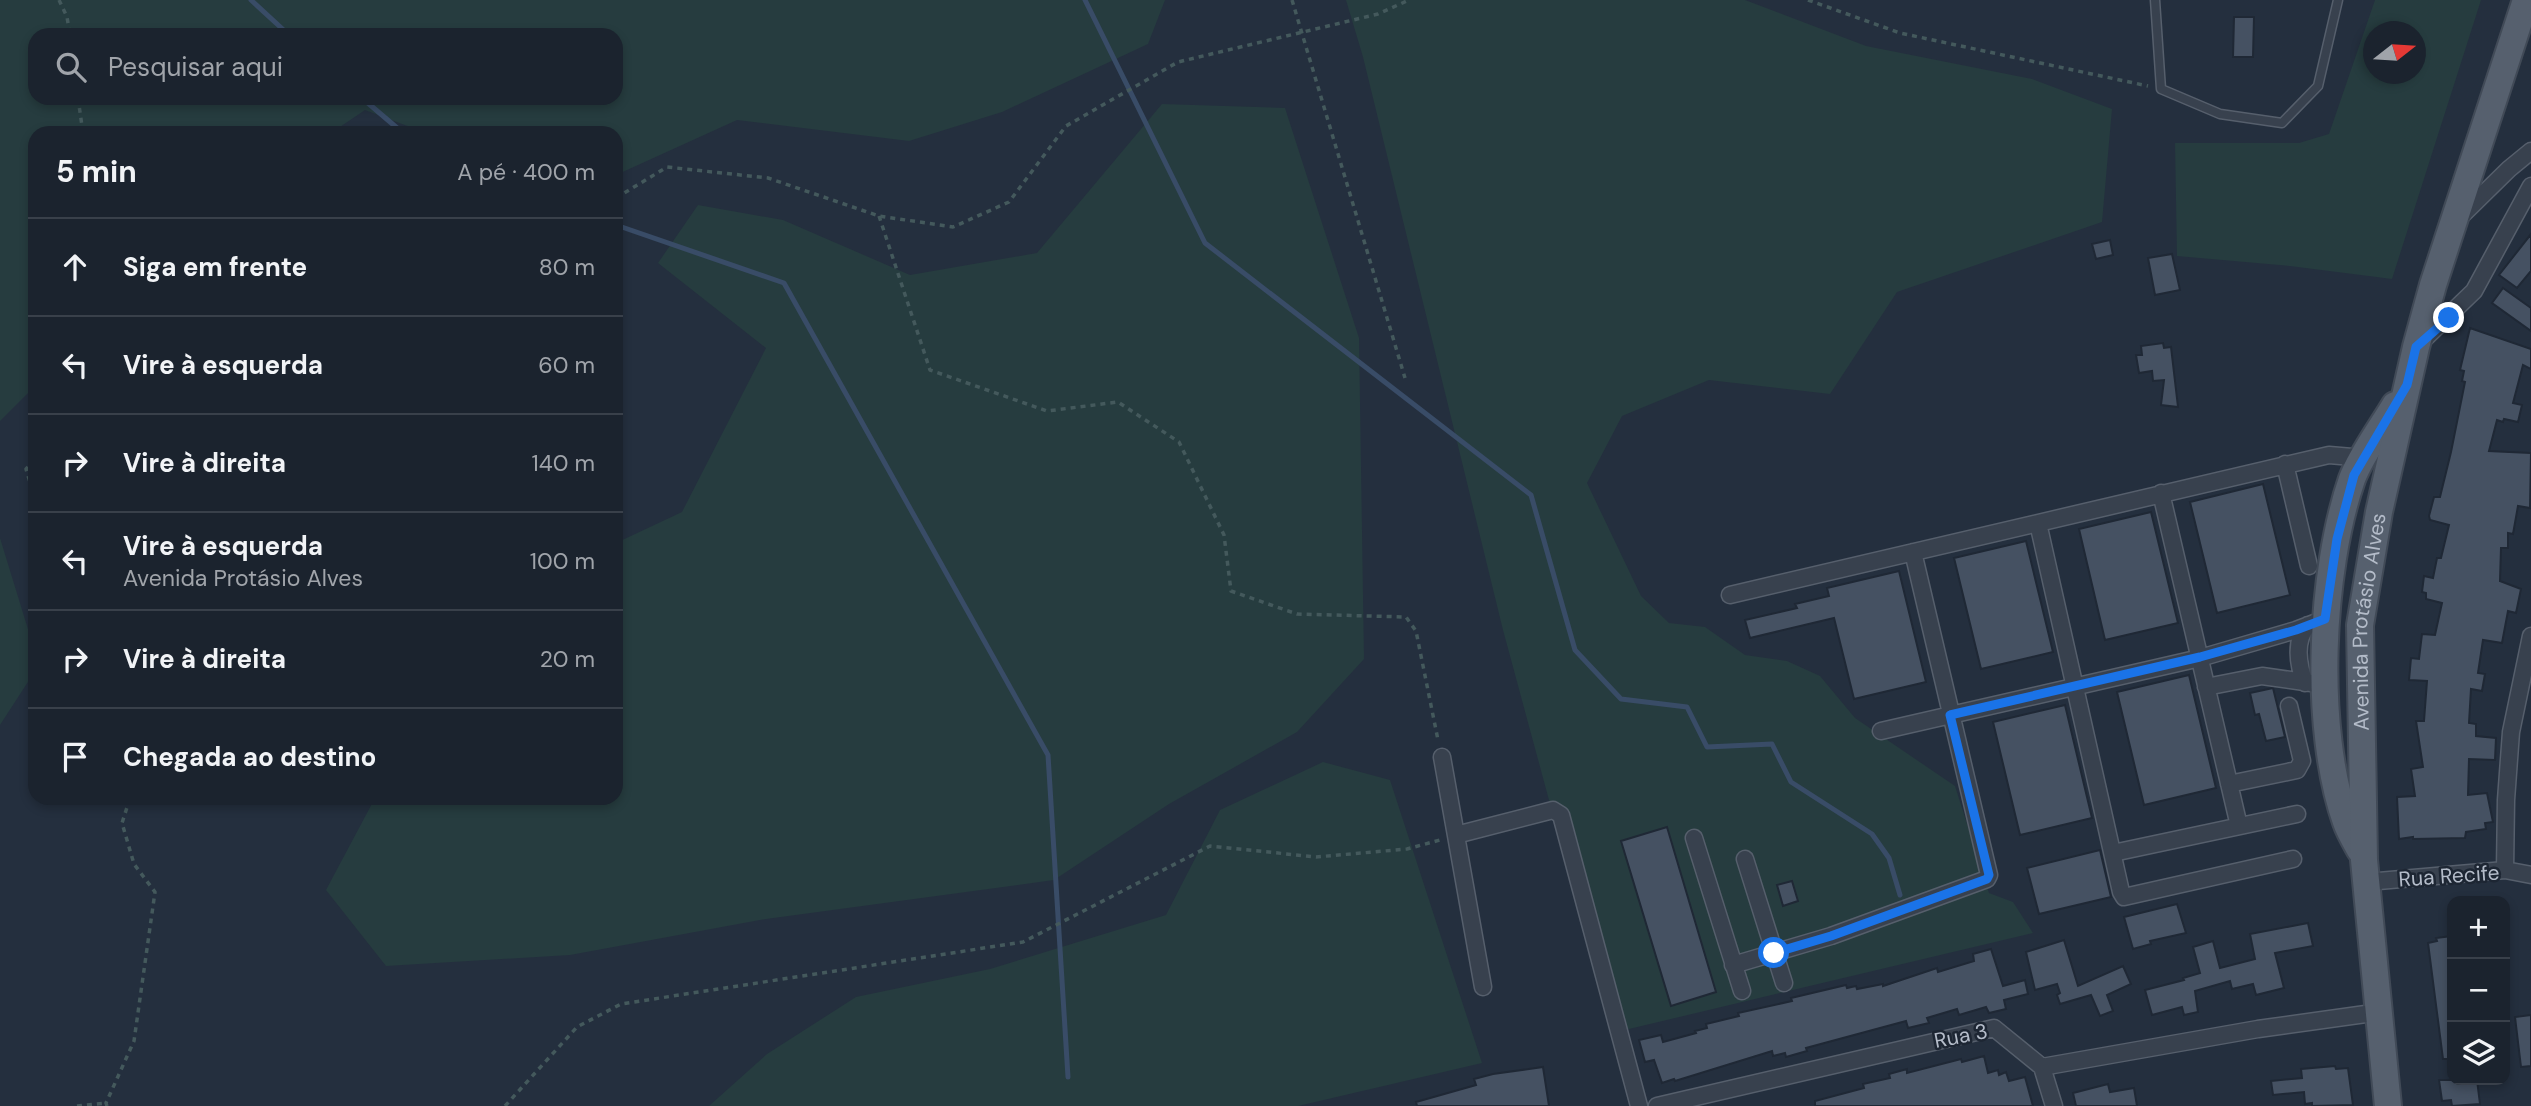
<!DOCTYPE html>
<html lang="pt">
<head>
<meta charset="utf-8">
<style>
	body { margin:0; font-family:"DM Sans",sans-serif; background:#282f3a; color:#f1f3f6 }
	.controls { position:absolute; right:21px; bottom:21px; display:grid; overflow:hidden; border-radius:14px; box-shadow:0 4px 10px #0003 }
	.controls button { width:63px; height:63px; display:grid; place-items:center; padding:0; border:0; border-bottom:2px solid #39404a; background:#1b232e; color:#f1f3f6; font:35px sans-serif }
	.compass { position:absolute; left:2363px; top:21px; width:63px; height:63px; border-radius:50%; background:#1b232e; box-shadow:0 4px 10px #0003; rotate:73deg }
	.stop { position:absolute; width:21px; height:21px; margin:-16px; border:5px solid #1a73e8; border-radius:50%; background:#fff }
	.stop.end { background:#1a73e8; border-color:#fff; box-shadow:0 2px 7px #0008 }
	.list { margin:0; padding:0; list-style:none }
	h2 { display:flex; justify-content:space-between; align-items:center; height:91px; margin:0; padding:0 28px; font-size:30px }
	h2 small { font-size:23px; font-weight:400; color:#a0a4aa }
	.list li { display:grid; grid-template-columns:46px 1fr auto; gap:21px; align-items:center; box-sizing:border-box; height:98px; padding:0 28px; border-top:2px solid #39404a }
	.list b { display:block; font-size:26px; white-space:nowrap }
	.list p { margin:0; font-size:23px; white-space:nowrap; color:#a0a4aa }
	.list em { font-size:23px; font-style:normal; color:#a0a4aa }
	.icon { flex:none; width:38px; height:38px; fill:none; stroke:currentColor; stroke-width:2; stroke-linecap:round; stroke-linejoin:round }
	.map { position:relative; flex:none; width:2531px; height:1106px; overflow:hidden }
	.search { position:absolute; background:#1b232e; box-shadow:0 4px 10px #0003; left:28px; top:28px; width:595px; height:77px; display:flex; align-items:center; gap:18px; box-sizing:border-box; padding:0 24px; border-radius:21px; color:#a0a4aa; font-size:26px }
	.panel { position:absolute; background:#1b232e; box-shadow:0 4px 10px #0003; left:28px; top:126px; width:595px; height:679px; border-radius:21px }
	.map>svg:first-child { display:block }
</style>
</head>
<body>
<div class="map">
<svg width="2531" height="1106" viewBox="0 0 2531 1106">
	<rect width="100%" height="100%" fill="#242f3e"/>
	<!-- green -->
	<path fill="#263c3f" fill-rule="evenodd" d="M0,0h1165l-17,44 -146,68 -93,29 -172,-21 -121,55v-42h-190l-61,-23 -34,23h-296v264l-4,-7 -31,31zM616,35v63h-581v-63z
		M1346,0h399l121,46 166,33 80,30 -10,113 -205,70 -67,102 -121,-14 -87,36 -35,67 54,113 28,27 36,4 40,28 42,6 33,15 35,42 100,68 34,107 24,9 20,31 -421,100 -109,-403 -140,-573z
		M2375,0h106l-89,279 -102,-13 -113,-10 -2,-113h124l30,-9zM2374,32h42v42h-42z
		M1162,104l123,4 74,230 5,321 -67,73 -128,72 -115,76 -288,39 -196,36 -184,11 -60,-76 49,-92h241v-255l66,-31 84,-164 -108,-85 40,-58 85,15 127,55 127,-22z
		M0,538l35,114v19l-35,54z
		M1323,762l67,18 92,283 -184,43h-589l58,-52 89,-57 134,-28 176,-54 54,-105z"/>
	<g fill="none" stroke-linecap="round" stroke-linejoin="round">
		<!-- stream -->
		<path stroke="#394c67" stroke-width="5" d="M251,0l38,35
			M1085,0l120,243 326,252 44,155 46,49 66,8 20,40 65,-3 19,38 81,52 17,24 11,37
			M362,98l41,35
			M616,225l168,58 264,472 20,322"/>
	</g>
	<!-- building -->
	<path fill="#455162" stroke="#1f2835" stroke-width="2" d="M2234,17h20l-1,40h-20z
		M2531,234v37l-14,17 -18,-13z
		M2110,240l3,15 -17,4 -4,-15z
		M2172,254l8,36 -25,5 -7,-37z
		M2503,288l28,20v23l-39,-28z
		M2470,328l61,21v20l-8,-4 -10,38 9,2 -4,17 -14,-3 -1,3 -6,-2 -8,31 42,2 -1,55 -12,-2 -5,28 -5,-1v15h-7l-1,33 21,8 -5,24 -8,-2 -6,32 -19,-3 -5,33 7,1 -3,17 -11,-2 -2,34 7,1v12l20,2 -1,22 -26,-1 -1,36 19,-2 6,29 -8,1 1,6 -20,3 -1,6 -52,1v-2l-14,2 -2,-42 18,-1 -4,-27 12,-2 -7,-46h8l3,-40 -18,-1 2,-22 8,1 3,-25 13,1 7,-32 -16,-4v-6l-4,-1 2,-16 9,2 4,-20h4l8,-33 -19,-5 -1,-4 5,-19h6l11,-45 14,-70 -3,-1 2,-10 -4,-1z
		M2163,343l1,5 7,-1 7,60 -17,-2 3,-25 -11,1 -1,-10 -13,2 -3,-18h6l-1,-9z
		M2263,484l27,111 -73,18 -27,-111z
		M2151,512l27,111 -73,17 -26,-111z
		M2026,541l27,111 -72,17 -27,-111z
		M1899,571l27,111 -72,17 -20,-81 -84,20 -5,-18 52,-12 -2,-4 34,-8 -2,-8z
		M2189,675l27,113 -72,17 -27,-113z
		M2273,688l12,49 -19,4 -7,-27 -4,1 -5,-22z
		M2065,705l27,113 -72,17 -27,-113z
		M1667,827l49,165 -45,14 -50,-165z
		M2100,850l11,47 -72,17 -12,-46z
		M1792,881l6,20 -15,5 -6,-21z
		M2177,904l9,29 -36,8 1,3 -18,5 -9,-32z
		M2308,923l5,23 -38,7 9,35 -28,7 -3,-11 -21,5 -2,-8 -35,10 3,21 -14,3 -2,-8 -30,8 -7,-25 39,-10 -1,-2 17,-5 -7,-26 20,-6 7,27 35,-9 -5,-25z
		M2452,936v123h-9l-15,-116 9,-2 -1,-3z
		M2064,940l14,46 45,-20 8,18 -24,11 6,16 -13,5 -9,-21 -31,9 -3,-9 3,-2 -3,-9 -22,6 -9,-38z
		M1991,949l12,37 22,-6 3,14 -24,6 2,9 -17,4 -3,-6 -27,8 -2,-6 -30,9 2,5 -21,5 -2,-7 -100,27 1,3 -21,6 -1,-4 -12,3 -1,-5 -97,30 -1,-2 -12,4 -8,-23 -9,2 -6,-22 22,-5 2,7 33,-9 -1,-2 12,-3 -1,-4 33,-8 -1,-3 54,-12 -1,-3 55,-13 1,3 9,-2 1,3 26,-5v2l54,-18 1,4 36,-11 -1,-7z
		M2531,1015v51l-10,1 -6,-50z
		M1984,1056l4,17 10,-3 1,5 7,-3 3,9 16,-4 8,29h-218v-5l49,-13 -1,-4 27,-6 -1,-4 18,-5v4l54,-14 1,3z
		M2335,1066l1,3 12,-1 5,37 -41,1v-3l-7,1 -1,-12 -31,3 -2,-14 31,-3 -1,-9z
		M1543,1067l6,39h-132l-1,-4 60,-17 -2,-6 19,-5z
		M2439,1080h38l3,24 -28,2 -1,-6 -9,1z
		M2108,1084l2,8 24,-4 3,18h-61l-3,-13z"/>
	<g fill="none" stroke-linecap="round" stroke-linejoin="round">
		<defs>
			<path id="lane" d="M2155,0l6,89 59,25 62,9 36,-37 20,-86"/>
			<path id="street" d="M2459,218l50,-49 22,-18
				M2418,345l56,-54 57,-105
				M2285,464l24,102
				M2161,493l78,333
				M2038,523l83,369 3,5 169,-38
				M1730,595l599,-140 35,3
				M2305,683c-7,-18 -11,-43 3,-58
				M2206,687l56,-11 63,9
				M1881,731l319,-73 96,-28 29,-11
				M1442,757l41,230
				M2229,784l68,-14 5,-9 -13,-55
				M1456,835l97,-25 8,5 78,291
				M1694,838l48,153
				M2113,853l184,-39
				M1745,859l39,124
				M2505,870l1,-70 5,-68 20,-96
				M2367,882l138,-12 26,5
				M1733,965l98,-29 156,-57 2,-4 -76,-323
				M2042,1067l12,39
				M1657,1106l337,-78 48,39 216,-38 122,-17"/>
			<g id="primary">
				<path d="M2360,850c-5,-9 -11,-19 -14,-28 -33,-94 -26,-250 6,-343 9,-24 30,-52 43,-74"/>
				<path id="s1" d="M2388,1106l-24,-246 -4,-235 19,-113 37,-165 17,-62 93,-285"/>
			</g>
		</defs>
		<!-- lane casing -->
		<use href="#lane" stroke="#565f6c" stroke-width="11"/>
		<!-- street casing -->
		<use href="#street" stroke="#565f6c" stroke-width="19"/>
		<!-- primary casing -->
		<use href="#primary" stroke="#414a57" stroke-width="30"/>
		<!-- path -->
		<path stroke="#44595c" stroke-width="3.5" stroke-dasharray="5 5" stroke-linecap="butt" d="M59,0l8,17 3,18
			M1292,0l113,378
			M1808,0l92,33 248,53
			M78,98l5,35
			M616,198l51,-31 101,11 111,38 74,11 56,-25 57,-76 112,-64 200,-48 31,-14
			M879,216l51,154 117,41 71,-9 61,40 45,93 7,56 66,23 109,3 10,14 22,109
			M35,460l-9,9 9,30
			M77,1106l29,-3
			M107,1106l-1,-3 28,-62 21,-149 -21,-28 -12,-41 8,-25
			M505,1106l72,-79 44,-23 402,-62 187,-96 106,11 91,-8 33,-9"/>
		<!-- lane -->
		<use href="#lane" stroke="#38414e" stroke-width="8"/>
		<!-- street -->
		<use href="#street" stroke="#38414e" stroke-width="16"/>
		<!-- primary -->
		<use href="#primary" stroke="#56606e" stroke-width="26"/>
	</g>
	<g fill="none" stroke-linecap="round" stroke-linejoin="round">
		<!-- route -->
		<path stroke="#1a73e8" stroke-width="9" d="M1774,953l57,-17 156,-57 2,-4 -39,-160 250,-58 96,-27 29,-11 12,-80 17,-64 53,-90 9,-38 33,-29"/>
	</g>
	<g text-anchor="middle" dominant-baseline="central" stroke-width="5" stroke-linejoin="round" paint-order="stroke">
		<!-- street labels -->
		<g font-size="21" fill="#b4bcc9" stroke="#1d2633">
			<text stroke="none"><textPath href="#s1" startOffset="486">Avenida Protásio Alves</textPath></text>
			<text transform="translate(2449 876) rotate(-4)">Rua Recife</text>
			<text transform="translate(1961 1036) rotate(-11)">Rua 3</text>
		</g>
	</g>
</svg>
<div class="controls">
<button>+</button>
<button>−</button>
<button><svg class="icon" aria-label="layers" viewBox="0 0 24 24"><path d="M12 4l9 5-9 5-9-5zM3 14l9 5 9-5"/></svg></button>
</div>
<svg class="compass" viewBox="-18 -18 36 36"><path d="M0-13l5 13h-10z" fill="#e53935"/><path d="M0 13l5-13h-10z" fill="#a0a4aa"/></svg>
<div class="stop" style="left:1774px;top:953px"></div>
<div class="stop end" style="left:2449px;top:318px"></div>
<div class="search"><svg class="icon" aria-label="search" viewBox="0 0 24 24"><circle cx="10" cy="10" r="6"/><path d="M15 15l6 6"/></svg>Pesquisar aqui</div>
<section class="panel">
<h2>5 min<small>A pé · 400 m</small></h2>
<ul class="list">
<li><svg class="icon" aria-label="ahead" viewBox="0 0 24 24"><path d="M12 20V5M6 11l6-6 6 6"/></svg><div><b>Siga em frente</b></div><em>80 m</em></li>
<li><svg class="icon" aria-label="left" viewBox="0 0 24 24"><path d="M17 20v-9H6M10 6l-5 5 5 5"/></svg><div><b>Vire à esquerda</b></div><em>60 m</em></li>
<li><svg class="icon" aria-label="right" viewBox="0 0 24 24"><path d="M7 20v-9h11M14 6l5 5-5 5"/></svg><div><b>Vire à direita</b></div><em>140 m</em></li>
<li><svg class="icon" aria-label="left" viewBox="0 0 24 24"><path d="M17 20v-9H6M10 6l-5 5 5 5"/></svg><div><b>Vire à esquerda</b><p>Avenida Protásio Alves</p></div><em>100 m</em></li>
<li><svg class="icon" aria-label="right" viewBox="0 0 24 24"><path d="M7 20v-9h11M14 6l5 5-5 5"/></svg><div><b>Vire à direita</b></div><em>20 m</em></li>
<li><svg class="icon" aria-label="arrive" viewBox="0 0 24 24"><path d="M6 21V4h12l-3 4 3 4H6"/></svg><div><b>Chegada ao destino</b></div></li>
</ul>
</section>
</div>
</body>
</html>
